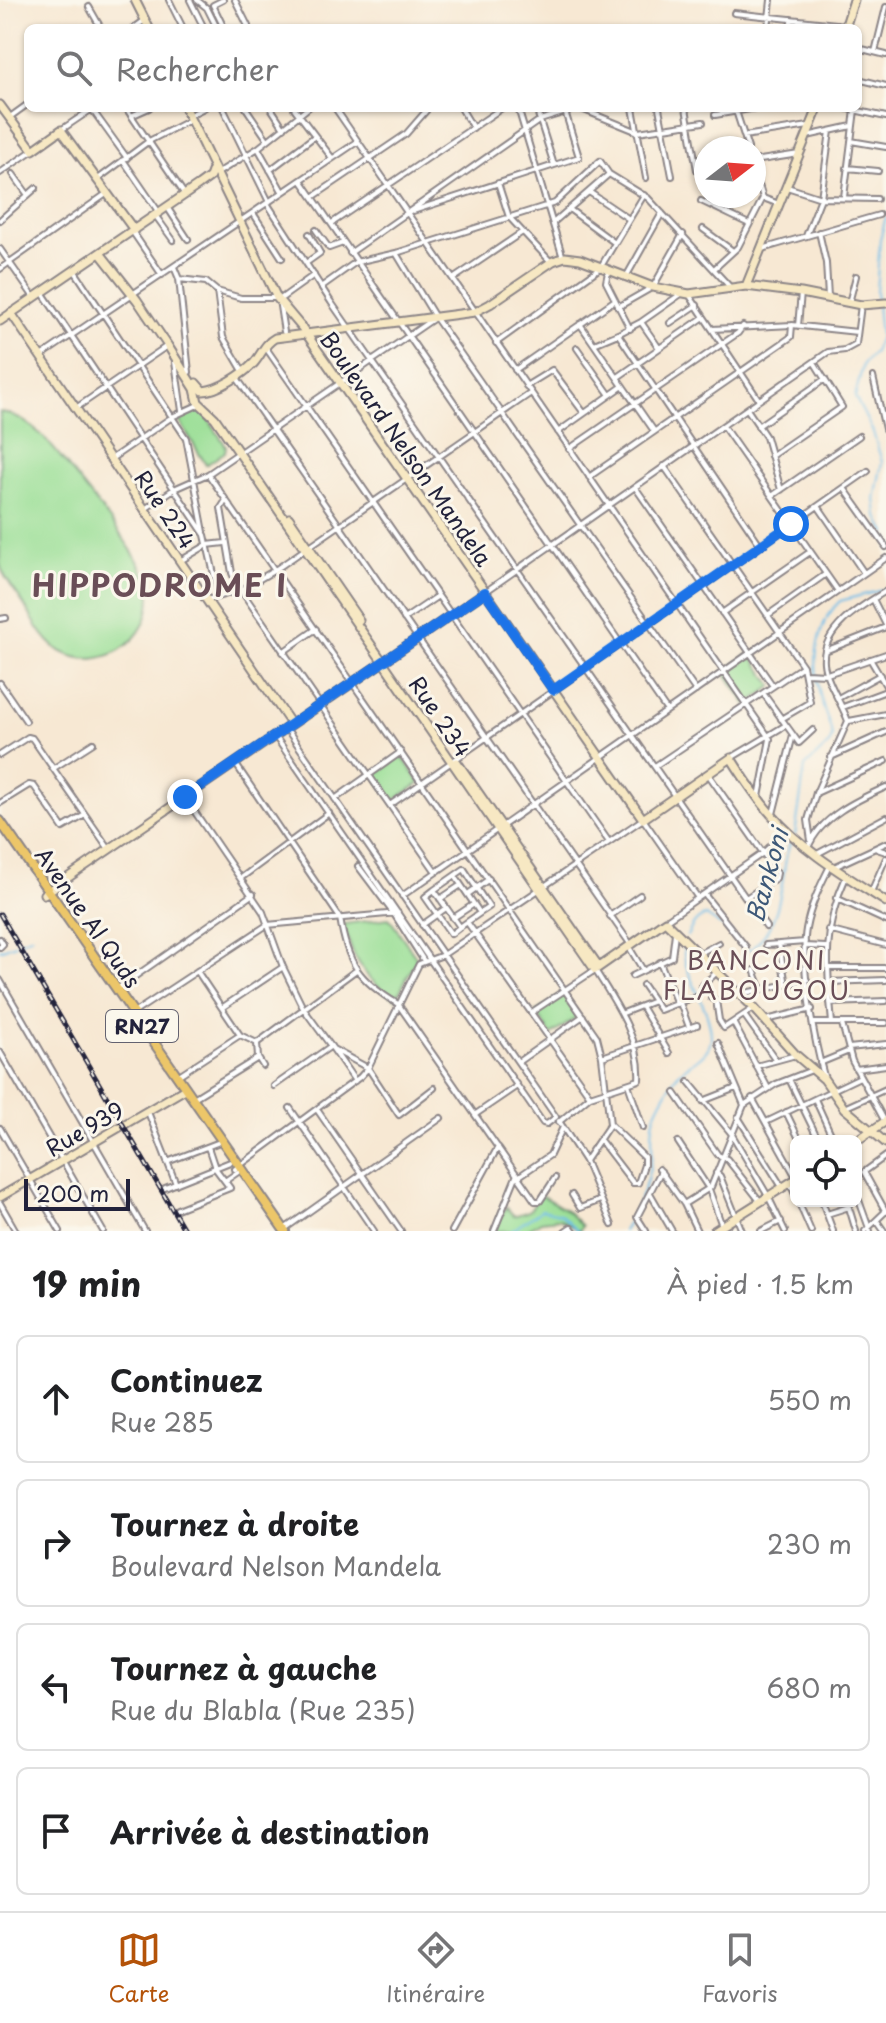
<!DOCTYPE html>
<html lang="fr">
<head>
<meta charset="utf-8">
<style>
	body { margin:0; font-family:"Playpen Sans",sans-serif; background:#f6f6f6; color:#202124 }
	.controls { position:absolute; right:24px; bottom:24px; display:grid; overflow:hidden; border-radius:12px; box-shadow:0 2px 6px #0004 }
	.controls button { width:72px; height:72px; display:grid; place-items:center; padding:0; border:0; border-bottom:2px solid #e0e0e0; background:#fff; color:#202124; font:40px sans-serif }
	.compass { position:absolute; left:694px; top:136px; width:72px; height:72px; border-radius:50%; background:#fff; box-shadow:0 2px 6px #0004; rotate:73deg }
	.scale { position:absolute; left:24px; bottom:20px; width:106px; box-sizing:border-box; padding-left:8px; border:4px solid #22223b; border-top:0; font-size:22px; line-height:28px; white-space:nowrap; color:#22223b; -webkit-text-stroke:6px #fbf7ec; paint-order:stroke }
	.stop { position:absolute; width:24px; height:24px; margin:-18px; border:6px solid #1a73e8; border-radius:50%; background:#fff }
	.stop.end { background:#1a73e8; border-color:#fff; box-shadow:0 2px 8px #0008 }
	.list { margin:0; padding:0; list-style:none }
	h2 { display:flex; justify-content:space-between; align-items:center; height:104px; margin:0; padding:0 32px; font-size:34px }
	h2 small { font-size:26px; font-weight:400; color:#757577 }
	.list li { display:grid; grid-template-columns:52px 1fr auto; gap:24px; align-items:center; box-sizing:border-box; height:128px; margin:0 16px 16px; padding:0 16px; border:2px solid #e0e0e0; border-radius:12px }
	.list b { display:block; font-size:30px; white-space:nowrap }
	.list p { margin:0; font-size:26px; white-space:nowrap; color:#757577 }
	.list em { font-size:26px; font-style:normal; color:#757577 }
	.icon { flex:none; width:44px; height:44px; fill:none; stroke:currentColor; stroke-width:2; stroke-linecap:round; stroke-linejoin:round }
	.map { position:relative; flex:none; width:886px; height:1231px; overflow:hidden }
	.search { position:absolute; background:#fff; box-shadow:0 2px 6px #0004; left:24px; right:24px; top:24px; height:88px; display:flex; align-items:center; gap:20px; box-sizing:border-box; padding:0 28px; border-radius:12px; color:#757577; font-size:30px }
	.sheet { height:680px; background:#fff }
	nav { display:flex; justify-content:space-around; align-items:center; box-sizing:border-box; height:112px; border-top:2px solid #e0e0e0; background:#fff; font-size:22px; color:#757577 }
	nav a { display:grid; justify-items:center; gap:4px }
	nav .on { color:#b45309 }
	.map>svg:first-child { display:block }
</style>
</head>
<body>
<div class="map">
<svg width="886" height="1231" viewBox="0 0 886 1231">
	<rect width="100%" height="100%" fill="#fbf7ec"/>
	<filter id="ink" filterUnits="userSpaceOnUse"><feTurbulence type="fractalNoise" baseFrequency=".0125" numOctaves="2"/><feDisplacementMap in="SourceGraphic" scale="16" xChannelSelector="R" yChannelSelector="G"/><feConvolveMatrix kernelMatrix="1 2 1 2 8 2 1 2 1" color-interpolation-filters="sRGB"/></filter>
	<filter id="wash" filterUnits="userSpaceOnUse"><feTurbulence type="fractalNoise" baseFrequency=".006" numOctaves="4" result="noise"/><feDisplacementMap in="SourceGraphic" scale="32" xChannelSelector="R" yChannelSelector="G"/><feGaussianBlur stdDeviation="1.8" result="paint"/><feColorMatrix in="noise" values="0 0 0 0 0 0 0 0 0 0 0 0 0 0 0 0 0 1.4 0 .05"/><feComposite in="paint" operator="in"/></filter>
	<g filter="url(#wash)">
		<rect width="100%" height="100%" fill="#f7e8d3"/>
		<!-- green -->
		<path fill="#9bdf97" stroke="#5e8069" stroke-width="2" d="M199,409l4,2 23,35 -1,6 -19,13 -29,-48z
			M0,412c36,5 62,48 84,75 17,21 57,70 64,95 13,50 -40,94 -86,70 -19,-10 -29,-34 -41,-52 -6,-10 -19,-24 -21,-36 0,-13 0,-30 0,-43 0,-36 0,-73 0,-109z
			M750,653l23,33 -26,19 -23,-34z
			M402,756l18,27 -27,18 -18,-26z
			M389,918l28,40 -21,41c-30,-18 -45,-40 -52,-75z
			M564,993l15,23 -28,19 -15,-23z
			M541,1195l25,15 16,16 -3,5 -20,-12 -18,2 -11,7 2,3h-38l12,-24 8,9 15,-5z"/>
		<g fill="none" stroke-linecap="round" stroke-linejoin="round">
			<!-- stream -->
			<path stroke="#6ebde9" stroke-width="2" d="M886,217l-6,22 -4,53 4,45 -6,15 -11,12 -8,33 18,35 9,30 -7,37 2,16 9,18
				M795,835l10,-68 25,-24 2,-7c-1,-11 -6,-19 -9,-30 -11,-34 -11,-78 17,-105l46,-12
				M687,936c4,-8 9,-19 19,-20l26,17
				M736,938l5,9 9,3c25,-20 30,-48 34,-79 2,-10 2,-21 8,-31
				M18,942l14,-6
				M0,950l15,-6
				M511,1231l31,-21 18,4 18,17
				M623,1231c13,-19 24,-46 28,-69 3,-14 -1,-28 3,-43 3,-12 13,-27 19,-38 9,-18 39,-22 38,-45 -1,-34 -31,-61 -27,-94"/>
		</g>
	</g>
	<g filter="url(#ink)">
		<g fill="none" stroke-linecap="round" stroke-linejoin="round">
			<defs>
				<path id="street" d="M169,0l14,28
					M190,0l14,28
					M197,0l10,8 10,20
					M235,0l13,26 -1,2
					M213,5l11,23
					M213,5l10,-5
					M89,7l12,21
					M734,13l112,12
					M134,28l11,-8
					M768,28l3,-28
					M791,28v-9
					M858,48l28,7
					M875,52l11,-45
					M858,79l28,7
					M91,108l36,50
					M126,108l59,87
					M223,108l46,94
					M246,108l21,31
					M271,108l13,20
					M294,108l38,50
					M335,108l435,631 -11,58
					M461,108l12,20
					M518,108l45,150
					M536,108l18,57
					M579,108l59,24 65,-10
					M633,108l13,70
					M659,108l13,68
					M686,108l11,62 9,2
					M845,108l41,9
					M736,111l12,37
					M715,115l41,-7
					M131,116l18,-8
					M188,116l16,-8
					M10,117l18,-13
					M61,130l31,-21
					M744,136l65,-10
					M807,136l45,-10
					M851,141l35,6
					M719,144v4
					M258,148l24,43
					M123,160l35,51
					M754,161l45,-7
					M847,168l31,3
					M270,170l45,-34
					M0,173l33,-23
					M13,174l15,21
					M216,174l42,-26 50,-40
					M98,179l51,-38 41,-21
					M301,180l366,531
					M498,183l11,34 42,45
					M787,187l34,11 56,1
					M589,192l40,27
					M313,197l93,-63 20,-23
					M844,197l11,-87
					M763,198l16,6
					M701,201l48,23
					M267,203l64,99 435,625
					M167,207l21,32
					M569,209l46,34
					M413,211l166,-54 -15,-49
					M253,213l29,45
					M155,215l18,25
					M0,220l36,-32
					M554,222l55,-48
					M332,223l170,-115
					M703,229l30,22
					M316,230l13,18 14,-5
					M132,231l30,44
					M819,232l7,31 2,34
					M806,236l15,-38 9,-67
					M0,249l33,47
					M762,249l117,-34
					M350,253l190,-133 39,-12
					M396,253l39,64 261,374
					M306,263l14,-10 -11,-19
					M174,267l5,12 10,93
					M0,269l106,-75
					M714,269l24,-22 25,-49 -9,-29
					M74,270l112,168 18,94
					M608,272l-2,10 24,47
					M626,277l36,-64
					M179,279l27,3 11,9 24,7h35
					M453,279l68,-46
					M321,287l35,-25 40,-9 159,-50 45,-42 9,13 39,24 82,89
					M217,291l6,46 20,34
					M42,292l163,243 14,61
					M690,296l69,104
					M849,303l7,-27
					M618,307l35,-20 30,-53
					M641,322l18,26
					M670,323l27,-18
					M580,324l74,107
					M798,326l3,-33
					M712,329l80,-4 65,7
					M284,332l-5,-32 35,-25
					M618,334l23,-12 40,-28
					M496,343l104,-75 44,-73
					M594,344l24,-10 143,212
					M266,348l343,494
					M577,348l33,47
					M41,356l316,-214
					M175,362l7,49
					M515,370l100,-70
					M618,377l86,-60
					M873,377l12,52
					M237,378l394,567
					M526,386l26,-16 32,43
					M76,408l91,-62
					M747,409l19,28 15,53
					M723,426l115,165
					M758,426l67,-47
					M558,432l65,-46
					M569,449l169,-116 5,-7
					M771,456l71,-49 -28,-45
					M111,459l61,-42 28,-13
					M664,466l139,200 7,36 -29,17
					M208,474l389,563 5,20 8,67 -25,37
					M589,477l202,-140 1,-12
					M635,487l138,199
					M844,488l42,59
					M772,496l87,-60
					M226,500l-5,8 11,65 4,10 200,289
					M818,506l46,67
					M145,509l29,-20 34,-15 225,-155
					M180,561l27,-16 18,-2
					M485,592l343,-240 17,-2 11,-6 5,-39
					M873,599l13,26
					M207,600l34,-10 34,-20 256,-177
					M722,613l88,-61
					M768,615l58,-41
					M0,619l6,-1
					M404,619l34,-23
					M825,651l61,-24
					M283,652l33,-23
					M870,659l16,27
					M805,673l22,1 59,-20
					M0,683l26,38
					M763,693l36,50 14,-13
					M840,697l40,-22
					M843,707l43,-16
					M849,721l37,-7
					M275,736l268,387 4,1 9,-7 -270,-389
					M0,755l28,-18 4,1 77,111
					M831,757l55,-25
					M731,758l55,-33
					M235,763l105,155c7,45 19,63 58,86l137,197h5l15,-23
					M655,766l148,-100
					M54,768l39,-25
					M708,774l69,99 -1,5 -30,20
					M816,793l70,-32
					M186,799l77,113 20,55 20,41 30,41 35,19 31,47 35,-27
					M335,799l66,-47
					M0,803l29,-18 5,1 29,42 22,-13
					M390,805l478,-334
					M773,814l20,-79
					M811,841l-3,-21 8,-27 32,-72c-6,-17 -23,-42 -24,-58 -3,-34 37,-57 62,-72
					M808,848c12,-31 49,-48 78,-61
					M877,849l9,3
					M815,855l71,-38
					M358,866l36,48 30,47
					M834,867l52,-24
					M455,876l25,37 -20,14 -26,-37 30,-21 25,38 -9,6
					M241,878l88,-65
					M434,890l-9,7 26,37 9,-7
					M871,892l15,-34
					M468,894l21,-15
					M704,894l42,53
					M402,896l484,-338
					M836,898l50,23
					M440,899l21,-14
					M610,916l30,-21
					M453,918l21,-14
					M665,921l98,-68 24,-22
					M467,922l123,174
					M422,925l24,-17
					M828,930l58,15
					M0,939l3,5 -3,3
					M779,944l7,41
					M766,945l39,-3
					M805,946l21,1
					M629,947l14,23
					M700,953l19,-10
					M660,962l17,42
					M828,968h58
					M754,970l8,20
					M197,971l43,64 17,8 1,15 5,8
					M632,976l40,-19 3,-24
					M0,980l145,251
					M828,982l58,-2
					M643,985l17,25 34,-13
					M702,986l15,-14
					M117,989l136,-95
					M740,994l67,-14
					M711,998l5,2 3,20 5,8 30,-20
					M680,1003l9,24
					M830,1003l56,-2
					M641,1006l28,47
					M223,1007l60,-40
					M135,1012l132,-87 131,-12
					M532,1012l63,-42c20,32 47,71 44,110l-49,16 -31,26
					M623,1013l31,-12
					M744,1015l32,45
					M766,1020l46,-11
					M733,1022l35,66
					M814,1023h72
					M832,1023c-5,-55 -10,-94 14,-146
					M842,1024l10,37 32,59
					M257,1043l98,-72
					M718,1043l26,62
					M849,1048l37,-4
					M333,1049l22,32
					M0,1052l103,179
					M602,1057l95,-32
					M518,1062l65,-46
					M820,1063l29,-12
					M756,1066l40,-11
					M856,1069l30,-4
					M179,1075l61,-40
					M824,1076c-10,-36 -24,-111 -18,-147 4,-23 14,-43 24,-63
					M789,1079l30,62
					M689,1082l42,51 37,63 17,35
					M628,1084l15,44
					M274,1086l57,-40
					M675,1093l43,62 9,4 33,42
					M752,1098l44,79
					M192,1099l66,-41
					M815,1099l19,42
					M703,1101l33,-13
					M290,1108l84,123
					M844,1108l42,-19
					M318,1111l83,120
					M148,1112l28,72
					M786,1112l14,29
					M476,1114l41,-28
					M738,1117l44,70
					M559,1121l26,40 27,64
					M766,1122l94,-45
					M0,1128l60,103
					M600,1140l33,43h5l6,-18v-8l-34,-33
					M678,1142l31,47 13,37
					M167,1162l50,-19
					M235,1169l125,-92 8,-9 51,-104 24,-9 200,-136 55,79
					M659,1169l25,35 13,27
					M716,1173l4,3 22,55
					M518,1177l32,-22 13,-28
					M225,1181l13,-9
					M790,1183l6,14
					M165,1188l65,-26
					M856,1192l14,39
					M650,1193l22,38
					M572,1195l8,13 21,-8
					M798,1201l13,30
					M822,1201l11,30
					M847,1201l9,30
					M0,1203l16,28
					M684,1204l27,-17 33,-82 32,-21 36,-14
					M177,1209l53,-21 -15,-20 -7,-21
					M886,1212l-22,-40 22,-16
					M827,1214l22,-7
					M877,1221l7,10
					M283,1230l158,-112
					M452,1231l46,-84
					M494,1231l23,-57
					M565,1231l6,-4 3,4
					M646,1231l-9,-14 24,-46
					M761,1231l20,-10
					M865,1231l21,-20"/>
				<path id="secondary" d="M135,0l14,28
					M845,28l9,-28
					M0,105l33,45 28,-20 73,100
					M185,108l92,190 26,31 340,490 88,-61c12,19 25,39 40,56 32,37 75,62 115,88
					M100,253l37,47 31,46 27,43 3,13 17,16 380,552 70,-49 89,87 42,47 28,24 20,29 42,35
					M746,286l72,-178
					M11,313l280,411
					M0,321l199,-136 11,-8 3,-8
					M196,383l7,8c16,-1 39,-16 51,-28 8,-9 10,-19 21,-25l200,-26 15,-8 63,-43 12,-4 15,2 73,28 36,7 57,-8 55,7 60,12 25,-2
					M289,518l70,102
					M457,762l142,205
					M44,894l441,-302
					M856,1141l30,-20
					M0,1197l185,-108
					M714,1231l82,-52"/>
				<path id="primary" d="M0,821l285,410"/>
			</defs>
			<!-- street casing -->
			<use href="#street" stroke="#8c8587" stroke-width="8"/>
			<!-- secondary casing -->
			<use href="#secondary" stroke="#8c8587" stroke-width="11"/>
			<!-- primary casing -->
			<use href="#primary" stroke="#8c8587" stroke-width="12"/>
			<!-- street -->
			<use href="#street" stroke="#fff" stroke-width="4"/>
			<!-- secondary -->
			<use href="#secondary" stroke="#f7e8c3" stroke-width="7"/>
			<!-- primary -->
			<use href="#primary" stroke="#ecc669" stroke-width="8"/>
			<defs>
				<path id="rail" d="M0,914l185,317"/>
			</defs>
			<!-- rail casing -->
			<use href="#rail" stroke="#22223b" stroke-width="5"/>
			<!-- rail -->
			<use href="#rail" stroke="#fbf7ec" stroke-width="2" stroke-dasharray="6" stroke-linecap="butt"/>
		</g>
	</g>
	<g fill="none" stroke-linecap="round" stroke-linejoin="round" filter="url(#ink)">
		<!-- route -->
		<path stroke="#1a73e8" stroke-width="10" d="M185,797l300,-205 68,98 238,-166"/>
	</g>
	<g text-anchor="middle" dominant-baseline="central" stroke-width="6" stroke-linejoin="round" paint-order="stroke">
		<!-- shield labels -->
		<rect fill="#fbf7ec" stroke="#636270" stroke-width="2" x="106" y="1010" width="72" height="32" rx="6"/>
		<g font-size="20" font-weight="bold" fill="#22223b">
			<text x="142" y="1026">RN27</text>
		</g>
		<!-- street labels -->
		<g font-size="22" fill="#22223b" stroke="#fbf7ec">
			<text transform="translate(407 448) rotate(55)">Boulevard Nelson Mandela</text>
			<text transform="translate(166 509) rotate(56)">Rue 224</text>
			<text transform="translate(441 716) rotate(56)">Rue 234</text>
			<text transform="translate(89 917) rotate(55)">Avenue Al Quds</text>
			<text transform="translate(84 1128) rotate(-30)">Rue 939</text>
		</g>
		<!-- water labels -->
		<g font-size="24" font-style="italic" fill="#3d5878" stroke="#fbf7ec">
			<text transform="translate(766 875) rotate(-74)">Bankoni</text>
		</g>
		<!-- quarter labels -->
		<g font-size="26" letter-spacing="2" fill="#6a4e57" stroke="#fbf7ec">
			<text x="757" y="959">BANCONI<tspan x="757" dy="30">FLABOUGOU</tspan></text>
		</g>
		<!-- district labels -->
		<g font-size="30" font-weight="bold" letter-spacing="2" fill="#6a4e57" stroke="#fbf7ec">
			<text x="160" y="584">HIPPODROME I</text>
		</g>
	</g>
</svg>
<div class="controls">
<button><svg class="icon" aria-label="locate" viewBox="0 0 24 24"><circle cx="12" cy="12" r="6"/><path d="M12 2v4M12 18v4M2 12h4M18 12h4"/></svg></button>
</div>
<svg class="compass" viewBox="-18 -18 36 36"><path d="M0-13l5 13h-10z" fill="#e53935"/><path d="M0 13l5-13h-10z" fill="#757577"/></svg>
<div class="scale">200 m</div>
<div class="stop" style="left:791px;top:524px"></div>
<div class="stop end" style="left:185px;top:797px"></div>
<div class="search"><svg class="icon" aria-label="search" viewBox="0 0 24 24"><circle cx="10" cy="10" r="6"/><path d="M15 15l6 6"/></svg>Rechercher</div>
</div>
<section class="sheet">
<h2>19 min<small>À pied · 1.5 km</small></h2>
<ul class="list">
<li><svg class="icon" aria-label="ahead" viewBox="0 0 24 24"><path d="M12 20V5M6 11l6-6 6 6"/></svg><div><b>Continuez</b><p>Rue 285</p></div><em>550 m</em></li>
<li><svg class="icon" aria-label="right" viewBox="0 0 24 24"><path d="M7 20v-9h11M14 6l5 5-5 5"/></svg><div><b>Tournez à droite</b><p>Boulevard Nelson Mandela</p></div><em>230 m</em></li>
<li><svg class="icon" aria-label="left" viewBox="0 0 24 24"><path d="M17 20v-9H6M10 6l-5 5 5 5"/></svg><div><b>Tournez à gauche</b><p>Rue du Blabla (Rue 235)</p></div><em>680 m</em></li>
<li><svg class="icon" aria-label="arrive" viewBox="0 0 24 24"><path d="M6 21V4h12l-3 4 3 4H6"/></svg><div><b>Arrivée à destination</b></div></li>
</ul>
</section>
<nav>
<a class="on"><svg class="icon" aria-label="map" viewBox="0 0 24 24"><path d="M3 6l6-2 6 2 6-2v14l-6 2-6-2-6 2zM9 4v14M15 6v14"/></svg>Carte</a>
<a><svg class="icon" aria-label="directions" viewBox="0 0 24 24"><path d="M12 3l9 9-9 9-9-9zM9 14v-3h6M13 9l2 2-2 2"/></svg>Itinéraire</a>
<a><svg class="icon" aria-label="saved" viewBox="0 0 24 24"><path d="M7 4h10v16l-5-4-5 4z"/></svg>Favoris</a>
</nav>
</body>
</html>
